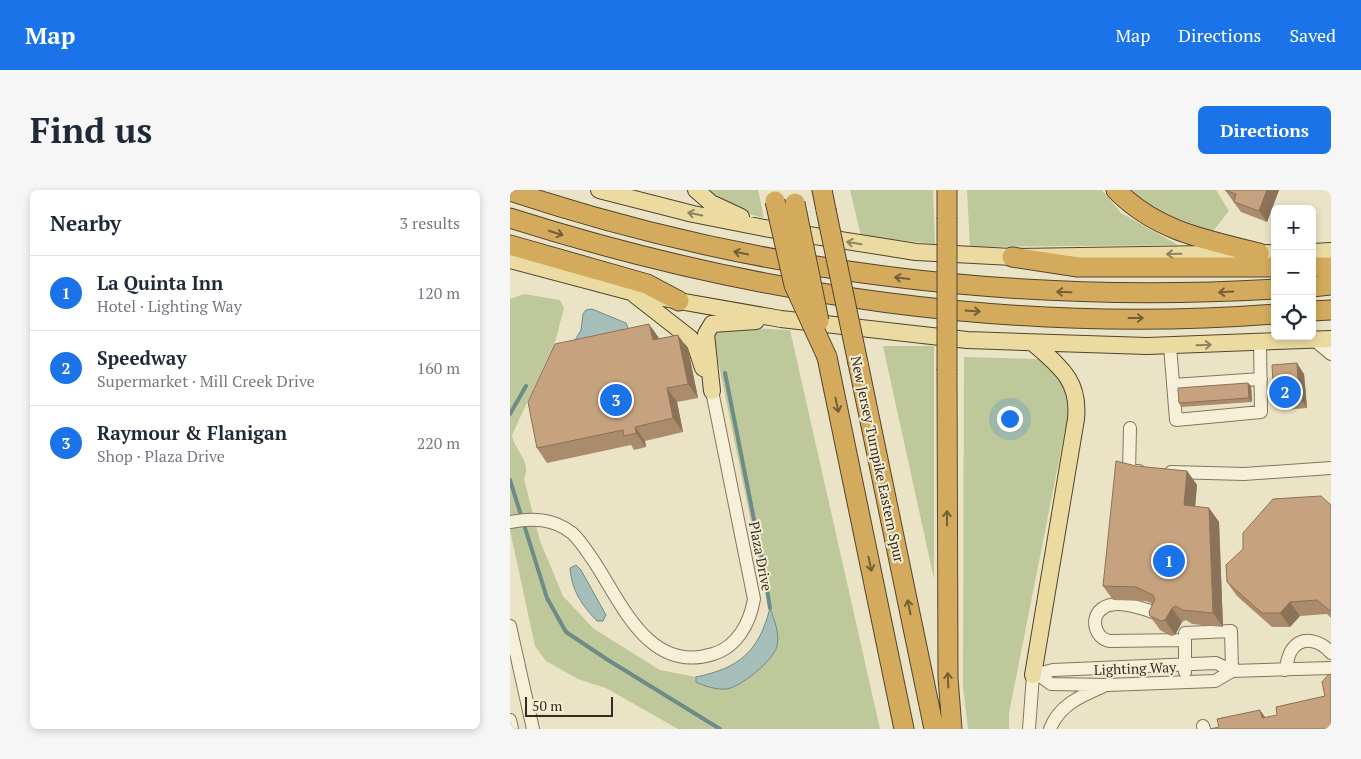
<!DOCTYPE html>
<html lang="en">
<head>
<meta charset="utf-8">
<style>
	body { margin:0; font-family:"PT Serif",serif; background:#f6f6f7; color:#1f2937 }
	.controls { position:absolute; right:15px; top:15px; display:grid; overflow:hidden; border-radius:8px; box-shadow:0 2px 8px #0003 }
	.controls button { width:45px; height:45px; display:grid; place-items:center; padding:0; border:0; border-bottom:1px solid #e0e1e3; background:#fff; color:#1f2937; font:25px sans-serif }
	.scale { position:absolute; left:15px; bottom:12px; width:88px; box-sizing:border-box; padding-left:5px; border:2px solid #362c1f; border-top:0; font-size:14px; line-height:18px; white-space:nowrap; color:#362c1f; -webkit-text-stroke:4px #f3edd4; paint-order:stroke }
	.you { position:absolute; left:499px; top:228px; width:18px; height:18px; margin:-12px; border:4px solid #fff; border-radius:50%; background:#1a73e8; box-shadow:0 0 0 8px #1a73e833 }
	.badge { display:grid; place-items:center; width:32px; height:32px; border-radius:50%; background:#1a73e8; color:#fff; font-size:16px; font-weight:700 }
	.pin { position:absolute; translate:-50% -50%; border:2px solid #fff; box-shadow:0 1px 5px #0006 }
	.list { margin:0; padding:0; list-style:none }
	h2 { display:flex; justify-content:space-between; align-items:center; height:65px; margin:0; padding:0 20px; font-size:21px }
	h2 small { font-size:16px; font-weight:400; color:#747a83 }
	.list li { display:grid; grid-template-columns:32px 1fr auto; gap:15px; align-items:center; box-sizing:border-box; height:75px; padding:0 20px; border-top:1px solid #e0e1e3 }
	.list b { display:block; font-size:19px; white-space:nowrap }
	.list p { margin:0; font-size:16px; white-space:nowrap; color:#747a83 }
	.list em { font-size:16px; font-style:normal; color:#747a83 }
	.icon { flex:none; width:28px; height:28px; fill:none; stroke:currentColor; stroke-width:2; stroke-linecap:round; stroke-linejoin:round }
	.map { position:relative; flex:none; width:821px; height:539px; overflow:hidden; border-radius:8px }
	header { display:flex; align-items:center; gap:30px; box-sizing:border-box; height:70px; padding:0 25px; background:#1a73e8; color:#fff }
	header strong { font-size:24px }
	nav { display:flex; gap:28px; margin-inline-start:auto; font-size:18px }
	.intro { display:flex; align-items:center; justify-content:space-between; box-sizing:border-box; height:120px; padding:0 30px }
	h1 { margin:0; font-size:35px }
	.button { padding:12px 22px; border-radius:8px; background:#1a73e8; color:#fff; font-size:18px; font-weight:700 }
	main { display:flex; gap:30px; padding:0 30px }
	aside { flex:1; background:#fff; border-radius:8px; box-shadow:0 2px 8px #0003 }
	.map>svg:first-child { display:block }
</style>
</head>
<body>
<header>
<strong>Map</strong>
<nav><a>Map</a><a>Directions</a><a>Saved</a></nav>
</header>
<div class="intro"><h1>Find us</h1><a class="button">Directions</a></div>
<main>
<aside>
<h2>Nearby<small>3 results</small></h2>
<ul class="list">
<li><span class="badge">1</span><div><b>La Quinta Inn</b><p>Hotel · Lighting Way</p></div><em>120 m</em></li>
<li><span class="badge">2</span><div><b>Speedway</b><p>Supermarket · Mill Creek Drive</p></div><em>160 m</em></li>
<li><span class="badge">3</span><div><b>Raymour &amp; Flanigan</b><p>Shop · Plaza Drive</p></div><em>220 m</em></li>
</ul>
</aside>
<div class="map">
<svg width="821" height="539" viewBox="0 0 821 539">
	<rect width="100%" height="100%" fill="#ebe3c5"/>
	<!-- green -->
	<path fill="#bec89a" d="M196,0h52l6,28 -30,-8z
		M340,0h83l2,54 -74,-8z
		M457,0h135l19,23 57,32 -208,2z
		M622,0h84l13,21 -16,20 -62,-22z
		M14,104l36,6 4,8 -9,34 -43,93c3,17 20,26 12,44l16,62 23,55 31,33 66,41 36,7v5l37,6 41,-70 -6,-13 -54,-264 3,-12c24,-4 48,1 73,1l90,399h-202l-72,-41 -28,-9 -32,-18 -11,-15 -25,-116v-231z
		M373,156h51v233z
		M454,167l73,2 20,11 14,30 -62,313v16h-41l-5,-43z"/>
	<!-- water -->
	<path fill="#a6beba" stroke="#6e8c87" d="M82,119l34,14 2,5 -2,7 -52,7 7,-12 2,-16 3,-4z
		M66,375l5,5 25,45 -3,6h-6c-16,-17 -25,-30 -27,-53z
		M260,418c4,11 10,26 7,38 -3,14 -37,42 -51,43 -10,1 -22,-3 -30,-7v-5c44,-9 63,-26 74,-69z"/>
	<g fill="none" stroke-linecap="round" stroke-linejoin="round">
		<!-- stream -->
		<path stroke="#6e8c87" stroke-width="4" d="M215,183l38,192 7,43
			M0,224l16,-28
			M0,290l37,118 19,34 42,28 112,69"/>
		<defs>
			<path id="minor" d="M803,149l18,15
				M660,156l6,74 85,-8 -1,-70
				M663,195l88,-6
				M620,238l-1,43h10
				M661,282l73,2 87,-6
				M0,332c22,-4 43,-4 62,11 9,8 16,20 23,30 28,43 55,111 118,91 24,-7 37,-31 41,-55l-42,-208
				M654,427c-14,-7 -47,-19 -61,-9 -14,9 -8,31 7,33l74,-1
				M0,436l23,103
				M775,480c2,-6 3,-14 6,-19 11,-17 30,-10 40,2
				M675,482v-39l46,-2 1,40
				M529,485l12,9 56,1 108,-4 17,-10 99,-3
				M0,530l2,9
				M693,536l1,3
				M519,539l4,-54 20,-5 163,-7 16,8
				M540,539c9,-24 31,-33 52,-42"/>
			<path id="major" d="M89,0l94,24 71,14 152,24 96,5 263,-4
				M186,0l15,13 30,14
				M802,62l19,-1
				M0,70l121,32 48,9 102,18 186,21 180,6 184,-7
				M125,105l55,43 5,6 8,24
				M202,201l-6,-57 6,-10 44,-3
				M523,485l43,-256c4,-39 -17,-53 -43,-76"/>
			<path id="highway" d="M312,0l4,20
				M437,0v27
				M606,0c40,41 90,50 143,63
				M0,1c246,82 506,113 765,98
				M0,28c245,78 507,116 765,96
				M0,55l137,39 32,17
				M502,67l66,10h197
				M802,77h19
				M802,97l19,-2
				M802,121l19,-1
				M317,167l77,372
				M348,173l76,366
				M437,181l1,307 4,51"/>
		</defs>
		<!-- minor casing -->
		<use href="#minor" stroke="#84765c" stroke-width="14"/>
		<!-- major casing -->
		<use href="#major" stroke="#524430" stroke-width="18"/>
		<!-- highway casing -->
		<use href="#highway" stroke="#524430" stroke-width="21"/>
		<!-- minor -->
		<use href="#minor" stroke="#f6f0d8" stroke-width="12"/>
		<!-- major -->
		<use href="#major" stroke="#ebdba0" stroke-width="16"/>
		<!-- highway -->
		<use href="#highway" stroke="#d4ab5c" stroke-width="19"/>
		<defs>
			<path id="highway-bridge" d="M265,11l19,84 33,72
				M285,13l24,118
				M316,20l32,153
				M437,181v-154"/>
		</defs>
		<!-- highway-bridge casing -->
		<use href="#highway-bridge" stroke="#524430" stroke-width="21" stroke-linecap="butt"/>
		<!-- highway-bridge -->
		<use href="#highway-bridge" stroke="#d4ab5c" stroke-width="19"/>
	</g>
	<!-- wall -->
	<path fill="#aa8c6c" d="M715,0h54l-12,32 -26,-10z
		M149,148l29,11 10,49 -21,4 6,30 -38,9 1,6 -12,3 -3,-5 -84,18 -10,-15z
		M794,184l3,34 -25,2 -8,-11z
		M738,193l3,3 1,16 -71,5 -2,-4z
		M626,276l51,5 10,14 -2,22 14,1 10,14 4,105 -31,-3 -6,-4 -4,2 -7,13 -4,1 -11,-6 -10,-14 3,-12 -7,-3 -33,-1 -10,-14z
		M821,315v113l-4,-4 -27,2 -10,11h-18l-35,-31 -10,-14 16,-33z"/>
	<!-- shaded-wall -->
	<path fill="#8b7258" d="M757,0h12l-12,32 -8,-11z
		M139,134l10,14 4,16 -10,-14z
		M168,145l10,14 10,49 -10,-14z
		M787,173l7,11 3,34 -8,-11z
		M738,193l3,3 1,16 -3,-4z
		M157,198l10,14 6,30 -10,-14z
		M125,237l10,14 1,6 -10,-14z
		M677,281l10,14 -3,35 -10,-15z
		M699,318l10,14 4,105 -10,-14z
		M780,412l10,14 -10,11 -10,-14z
		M662,418l10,14 -7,13 -10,-15z
		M750,520l10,14 -8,-6z"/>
	<!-- building -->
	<path fill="#c6a37e" stroke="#8b7258" d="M715,0h42l-8,21 -25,-9 2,-8z
		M139,134l4,16 25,-5 10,49 -21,4 6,30 -38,9 1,6 -12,3 -1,-6 -86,18 -9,-46 27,-58z
		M787,173l2,34 -25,2 -2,-34z
		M738,193l1,15 -70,5 -1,-15z
		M606,271l20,5 51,5 -3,34 25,3 4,105 -31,-3 -6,-4 -4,2 -7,12 -4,1 -11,-5 -1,-4 6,-13 -2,-4 -17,-8 -33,-1z
		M811,306l10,9v105h-2l-12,-10 -27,2 -10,11h-18l-35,-31 -1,-17 17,-16v-16l30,-34z
		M821,484v55h-121l9,-2 -2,-8 43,-9 2,8 15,-3 -1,-8 49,-11 -3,-14 6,-7z"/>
	<!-- one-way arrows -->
	<defs><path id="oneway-shaft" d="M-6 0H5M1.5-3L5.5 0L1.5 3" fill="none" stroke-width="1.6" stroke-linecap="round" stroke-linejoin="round" transform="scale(1.25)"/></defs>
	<g stroke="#908460">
		<use href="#oneway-shaft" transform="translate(185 24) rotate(-168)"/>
		<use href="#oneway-shaft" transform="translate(344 53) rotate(-170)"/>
		<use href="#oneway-shaft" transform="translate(664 64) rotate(179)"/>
		<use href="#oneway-shaft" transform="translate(694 155) rotate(-2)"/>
	</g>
	<g stroke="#755f37">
		<use href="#oneway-shaft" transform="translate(46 43) rotate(18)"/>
		<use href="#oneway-shaft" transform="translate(231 63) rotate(-169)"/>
		<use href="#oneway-shaft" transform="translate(392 88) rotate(-173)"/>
		<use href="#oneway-shaft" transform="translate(554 102) rotate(-178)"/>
		<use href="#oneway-shaft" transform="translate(716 102) rotate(177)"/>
		<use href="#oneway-shaft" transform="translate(463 121) rotate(4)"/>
		<use href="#oneway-shaft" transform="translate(626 128)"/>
		<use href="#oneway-shaft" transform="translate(327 215) rotate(78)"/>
		<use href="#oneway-shaft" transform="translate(437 328) rotate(-90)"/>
		<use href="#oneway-shaft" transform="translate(360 374) rotate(78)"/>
		<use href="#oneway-shaft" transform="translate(399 417) rotate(-102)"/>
		<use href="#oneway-shaft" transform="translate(438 490) rotate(-92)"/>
	</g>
	<g text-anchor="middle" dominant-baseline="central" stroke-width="4" stroke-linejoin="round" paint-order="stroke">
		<!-- street labels -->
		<g font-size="14" fill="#362c1f" stroke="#f3edd4">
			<text transform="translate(368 269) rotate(78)">New Jersey Turnpike Eastern Spur</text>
			<text transform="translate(251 366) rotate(79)">Plaza Drive</text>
			<text transform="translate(625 478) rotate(-2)">Lighting Way</text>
		</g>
	</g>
</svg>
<div class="controls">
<button>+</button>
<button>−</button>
<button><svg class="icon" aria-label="locate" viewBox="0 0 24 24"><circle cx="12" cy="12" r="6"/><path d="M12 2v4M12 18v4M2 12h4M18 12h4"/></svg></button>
</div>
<div class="scale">50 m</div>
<div class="you"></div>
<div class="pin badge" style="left:659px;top:371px">1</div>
<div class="pin badge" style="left:775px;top:202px">2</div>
<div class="pin badge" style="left:106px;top:210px">3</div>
</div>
</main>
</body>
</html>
